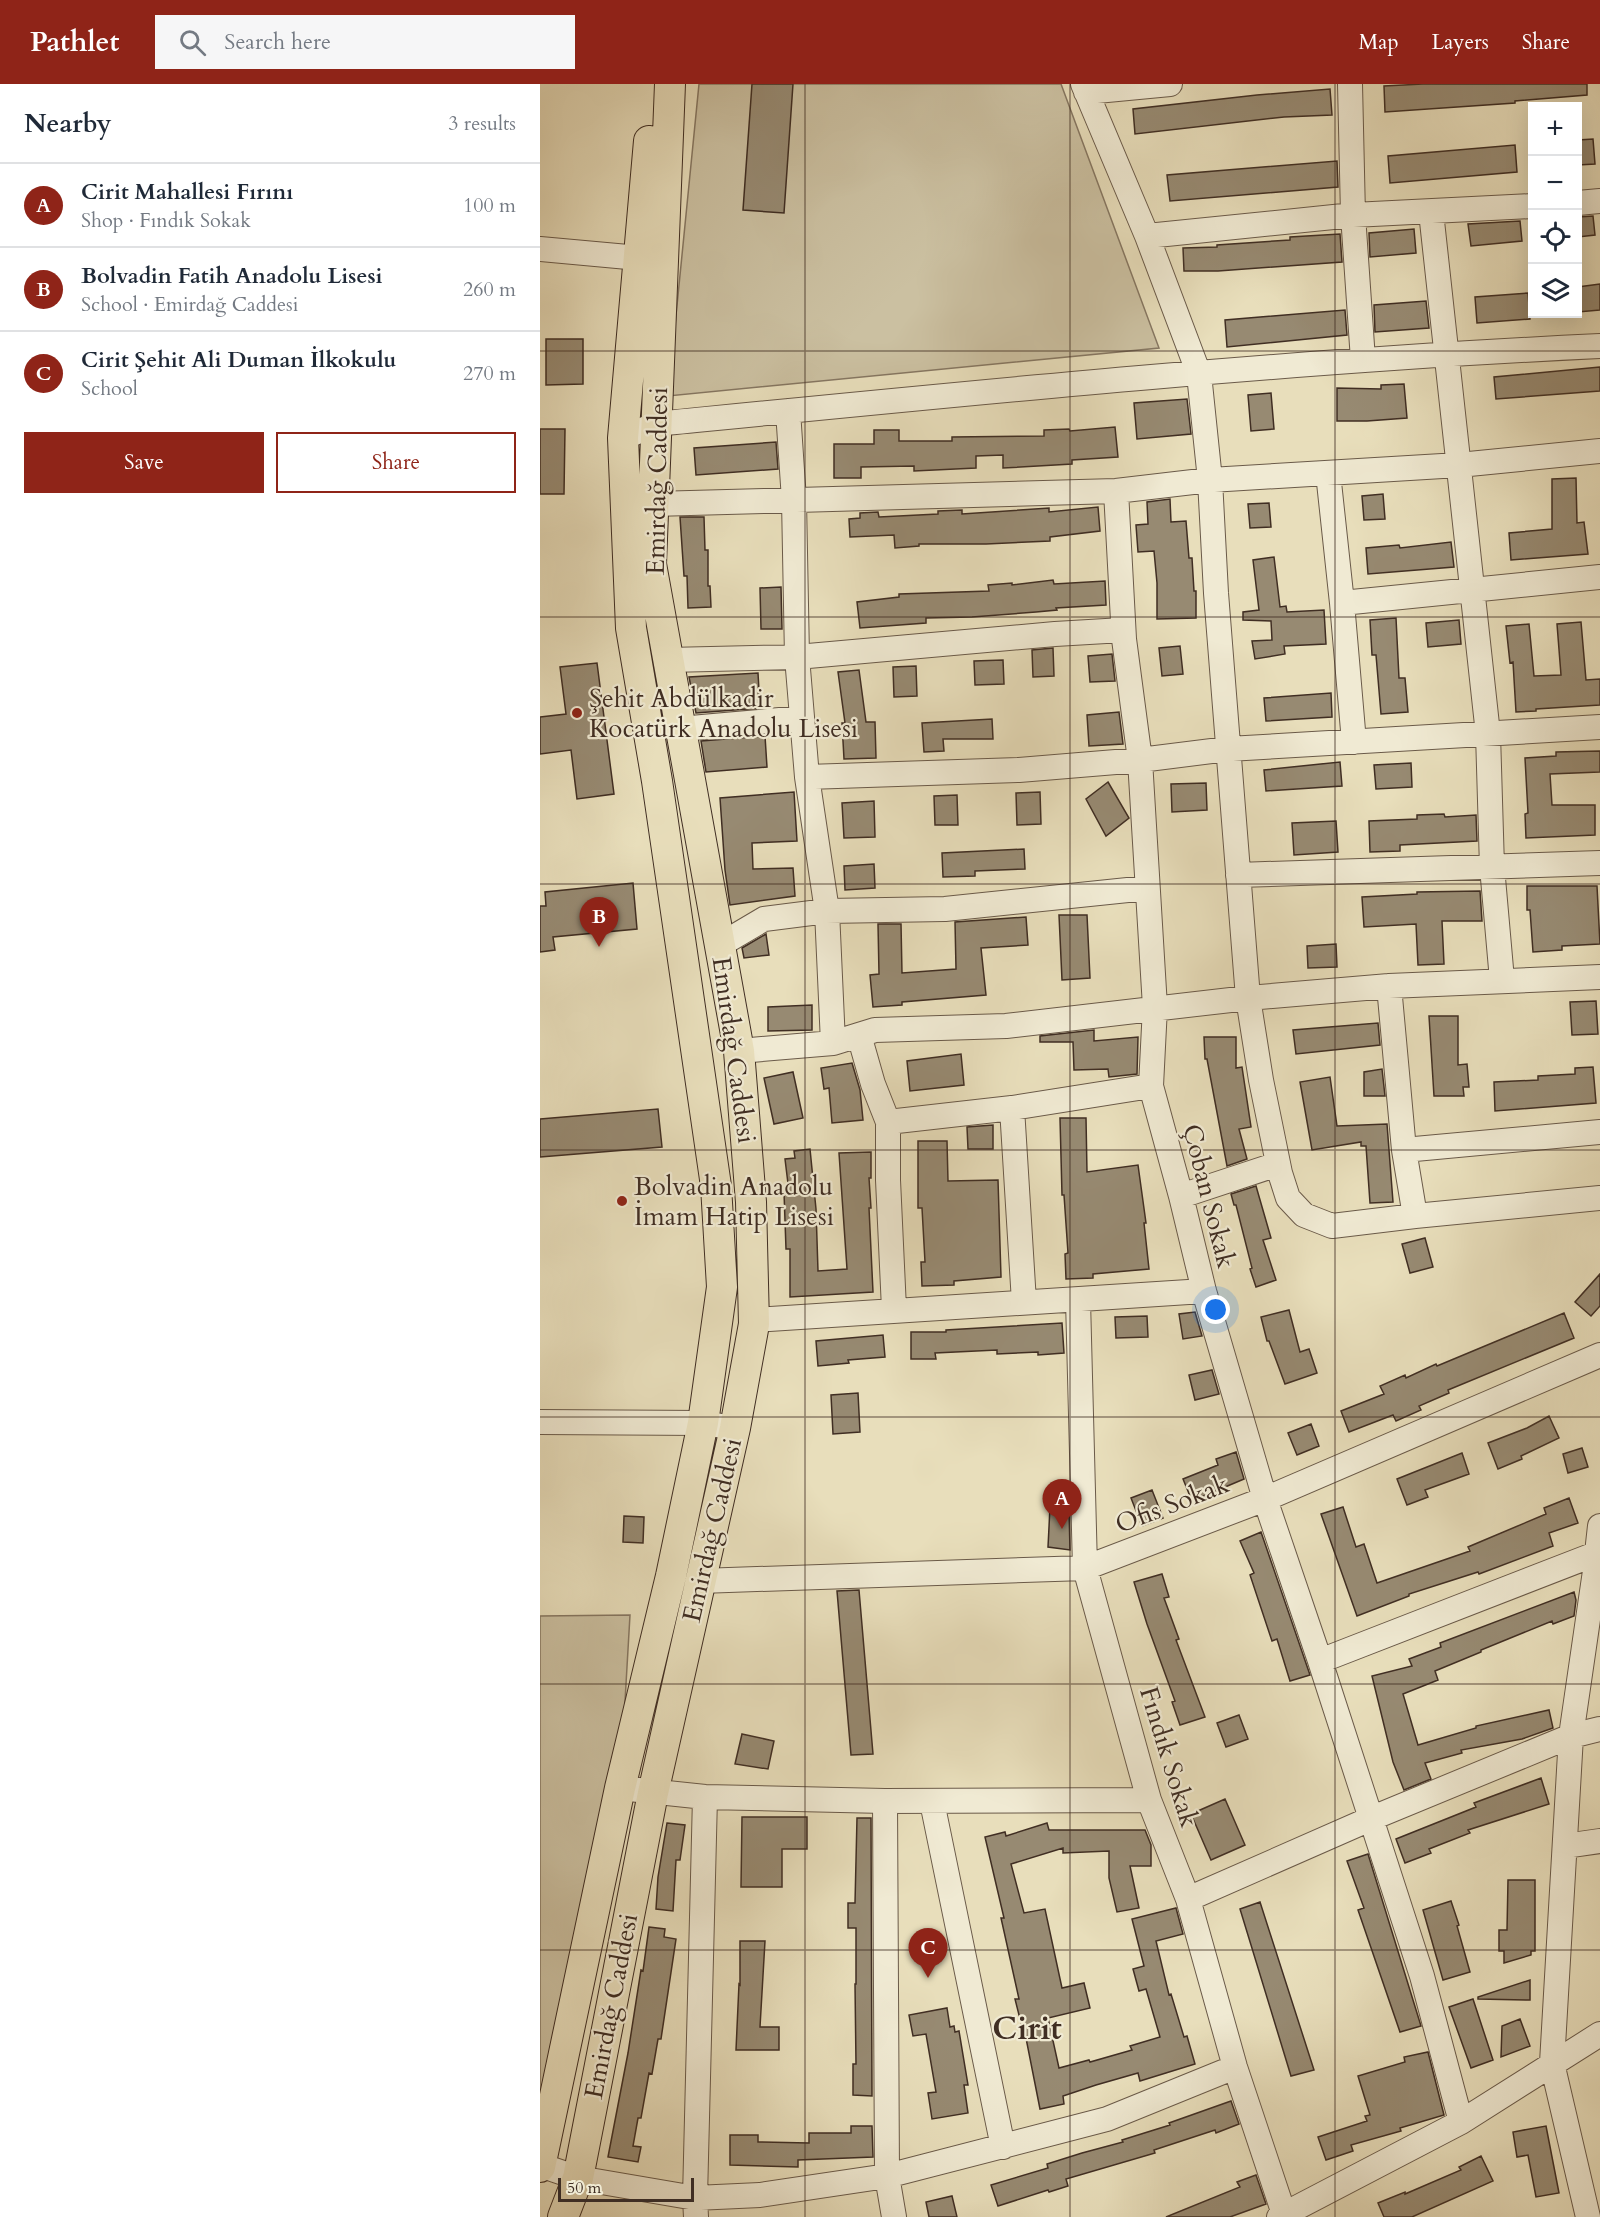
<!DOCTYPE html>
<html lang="en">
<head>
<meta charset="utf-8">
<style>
	body { margin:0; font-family:Cardo,serif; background:#f6f6f7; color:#1f2937 }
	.controls { position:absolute; right:18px; top:18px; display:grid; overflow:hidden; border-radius:0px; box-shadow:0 6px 24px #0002 }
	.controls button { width:54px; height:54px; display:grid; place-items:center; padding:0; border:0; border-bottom:2px solid #e0e1e3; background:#fff; color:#1f2937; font:30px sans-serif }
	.scale { position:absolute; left:18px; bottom:15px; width:136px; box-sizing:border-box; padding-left:6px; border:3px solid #402e23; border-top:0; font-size:16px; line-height:21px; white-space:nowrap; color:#402e23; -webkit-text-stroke:4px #f0ead3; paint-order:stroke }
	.you { position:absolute; left:676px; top:1226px; width:21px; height:21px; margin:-15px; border:4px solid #fff; border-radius:50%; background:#1a73e8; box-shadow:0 0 0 9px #1a73e833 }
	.badge { display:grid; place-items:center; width:39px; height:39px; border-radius:50%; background:#8f2418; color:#fff; font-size:20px; font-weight:700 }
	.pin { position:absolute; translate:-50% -50px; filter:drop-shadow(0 2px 3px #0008) }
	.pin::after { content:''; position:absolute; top:32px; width:21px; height:18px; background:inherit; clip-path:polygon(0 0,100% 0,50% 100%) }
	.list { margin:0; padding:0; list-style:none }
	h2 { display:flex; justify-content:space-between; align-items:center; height:78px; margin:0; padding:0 24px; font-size:26px }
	h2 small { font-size:20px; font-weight:400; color:#747a83 }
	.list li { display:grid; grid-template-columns:39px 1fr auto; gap:18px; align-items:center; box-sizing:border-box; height:84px; padding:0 24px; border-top:2px solid #e0e1e3 }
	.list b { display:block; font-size:22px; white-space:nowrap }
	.list p { margin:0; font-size:20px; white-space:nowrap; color:#747a83 }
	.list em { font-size:20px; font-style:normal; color:#747a83 }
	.actions { display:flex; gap:12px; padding:18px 24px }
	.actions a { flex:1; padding:14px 0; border:2px solid #8f2418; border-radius:0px; text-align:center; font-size:21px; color:#8f2418 }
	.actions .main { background:#8f2418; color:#fff }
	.icon { flex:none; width:33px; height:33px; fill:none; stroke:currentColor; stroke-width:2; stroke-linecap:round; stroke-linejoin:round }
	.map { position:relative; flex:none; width:1060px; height:2133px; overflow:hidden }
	header { display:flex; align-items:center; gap:36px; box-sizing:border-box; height:84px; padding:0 30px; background:#8f2418; color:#fff }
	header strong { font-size:28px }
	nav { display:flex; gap:33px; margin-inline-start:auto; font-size:21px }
	.search { width:420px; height:54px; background:#f6f6f7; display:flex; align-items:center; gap:15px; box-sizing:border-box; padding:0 21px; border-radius:0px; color:#747a83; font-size:22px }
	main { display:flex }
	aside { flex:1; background:#fff }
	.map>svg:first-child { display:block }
</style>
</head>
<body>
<header>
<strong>Pathlet</strong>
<div class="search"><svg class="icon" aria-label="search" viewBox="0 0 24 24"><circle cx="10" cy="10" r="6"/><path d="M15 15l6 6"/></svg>Search here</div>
<nav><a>Map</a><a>Layers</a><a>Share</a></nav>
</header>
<main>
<aside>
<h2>Nearby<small>3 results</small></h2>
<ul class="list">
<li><span class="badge">A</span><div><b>Cirit Mahallesi Fırını</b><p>Shop · Fındık Sokak</p></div><em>100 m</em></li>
<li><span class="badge">B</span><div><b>Bolvadin Fatih Anadolu Lisesi</b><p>School · Emirdağ Caddesi</p></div><em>260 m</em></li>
<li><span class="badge">C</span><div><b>Cirit Şehit Ali Duman İlkokulu</b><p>School</p></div><em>270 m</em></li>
</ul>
<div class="actions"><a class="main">Save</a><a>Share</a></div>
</aside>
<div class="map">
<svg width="1060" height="2133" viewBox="0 0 1060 2133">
	<rect width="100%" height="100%" fill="#e8debb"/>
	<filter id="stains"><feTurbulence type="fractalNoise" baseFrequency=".00333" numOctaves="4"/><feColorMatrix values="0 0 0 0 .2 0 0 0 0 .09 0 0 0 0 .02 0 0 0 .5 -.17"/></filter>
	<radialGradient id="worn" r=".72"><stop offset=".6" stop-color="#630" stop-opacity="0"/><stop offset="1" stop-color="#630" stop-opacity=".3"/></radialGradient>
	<!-- green -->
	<path fill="#cbc0a1" stroke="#867762" stroke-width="1.5" d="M159,0h362l98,264 -491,48z
		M90,1531l-10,173 -80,317v-489z"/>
	<!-- building -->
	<path fill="#978a72" stroke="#402e23" stroke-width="1.5" d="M212,0h41l-9,129 -41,-3z
		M883,0h164v11l-72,6v2l-130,9 -1,-26z
		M790,5l2,26 -48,2 -149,17 -2,-25 124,-14z
		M1053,55l2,25 -17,1v-25z
		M975,61l2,27 -127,11 -2,-27z
		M797,77l1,26 -168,14 -3,-26z
		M1053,132l2,19 -17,2v-20z
		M980,137l2,20 -51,5 -3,-22z
		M874,145l2,24 -46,4 -1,-24z
		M800,150l2,28 -124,9h-34l-1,-23 34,-1v-2l73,-5v-3z
		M1060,200v26l-22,2v-25z
		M988,209l2,26 -53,4 -2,-26z
		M886,217l3,27 -54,4 -1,-27z
		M805,226l2,25 -120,12 -2,-27z
		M6,255h37v45l-37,1z
		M1060,283v24l-104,8 -2,-22z
		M864,300l3,34 -40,3h-30v-33l44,1v-4z
		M731,309l3,36 -23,2 -3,-36z
		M647,315l4,35 -54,5 -3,-36z
		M575,343l3,30 -46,3v4l-69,4v-13l-27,1v12l-62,3v-5l-53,1v11h-27v-34h40v-14h25v11h53v-4l92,-1v-6l25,-1 1,2z
		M0,345h25l-1,65h-24z
		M236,358l2,27 -82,6 -2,-27z
		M1036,394l1,45 7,-1 4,32 -77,6 -2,-27 43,-4v-50z
		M843,410l2,25 -21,1 -2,-24z
		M630,415l1,23 15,-1 3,37h3l2,33h2v27l-39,1v-36l-3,-32 -16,1 -2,-27 12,-1 -1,-22z
		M729,419l2,24 -21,1 -2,-24z
		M558,423l2,24 -50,6v4l-64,3h-67v2l-24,2 -1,-13 -44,2 -1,-18 11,-1v-5l18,-1 1,5 59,-3v-3l24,-1v4l87,-6v4z
		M140,433h24l1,33h3v36h2l1,21 -23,1 -1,-32h-3z
		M911,458l3,25 -86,7 -2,-26 33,-3 1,3z
		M734,473l6,50 6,-1 1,6 37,-2 2,34 -42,2 1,8 -30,5 -3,-18 20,-1 -1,-19 -28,-1v-8l16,-2 -6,-50z
		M513,496l1,4 51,-3 1,24 -50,3 1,2 -21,2 -64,5 -46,1v5l-66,5 -3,-26 42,-5v-3l90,-3 -1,-6 24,-2v2z
		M241,503l1,42h-21l-1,-41z
		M856,534l3,60h6l3,34 -27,2 -5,-59h-4l-2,-35z
		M919,536l2,24 -33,3 -2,-24z
		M1041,538l5,58 14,-1v26l-64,4v2l-20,1 -3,-50 -3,1 -4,-37 23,-2 5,52 27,-1 -4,-51z
		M640,562l3,28 -21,2 -3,-28z
		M513,564l1,28 -21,1 -1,-27z
		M572,570l3,27 -25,1 -2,-26z
		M463,576l1,24 -29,1 -1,-24z
		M57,579l17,131 -37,5 -6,-49 -31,4v-37l26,-3 -6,-47z
		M376,582l1,30 -23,1 -1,-30z
		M319,586l7,52h9l1,36 -32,1 -2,-36h3l-7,-51z
		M218,589l2,35 -64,5 -7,-36z
		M791,609l1,24 -66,4 -2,-23z
		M579,628l4,32 -34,2 -2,-31z
		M452,635l1,20h-50l1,12 -20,1 -2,-29z
		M225,652l2,31 -61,5 -5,-31z
		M1060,667v21l-50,2 2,31h43v30l-69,3 -1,-24 3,-1 -3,-55 31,-2v-4z
		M800,678l2,24 -76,5 -2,-21z
		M871,679l1,24 -36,2 -2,-24z
		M568,698l21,36 -23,18 -20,-37z
		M666,699l1,27 -35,2 -1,-28z
		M254,708l3,49 -45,2 1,26 40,-1 2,28 -65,9 -5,-35 -5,-72z
		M500,708l1,32 -24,1 -1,-32z
		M417,711l1,30h-23l-1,-29z
		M334,717l1,36 -31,1 -2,-35z
		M904,730l1,3 31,-2 1,26 -77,4v6l-30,1 -1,-31 48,-2v-4z
		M796,737l2,31 -44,3 -2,-32z
		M484,765l1,20 -50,2v5l-32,1 -1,-24z
		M334,780l1,24 -30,2 -1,-24z
		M93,799l4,46 -84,8 2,13 -15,2v-46h6l-1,-14z
		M987,802h70l3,58 -38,2v4l-29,2 -3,-42h-3z
		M940,807l2,30h-40l2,43 -26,1 -2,-41 -52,3 -2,-30 55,-3v-2z
		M519,831h28l3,63 -28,2z
		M486,833l2,28 -47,3 5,47 -84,7v3l-29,2 -3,-32 9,-1 -1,-50h23l1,49 54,-4 -1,-47z
		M226,850l3,21 -25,3 -2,-10z
		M796,860l1,23 -29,1 -1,-22z
		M1056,917l2,33 -26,1 -2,-33z
		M272,921v25l-44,1v-24z
		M889,932h29v49l9,-1 2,23h-6l1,9h-30z
		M838,939l2,22 -84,9 -3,-24z
		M554,946v11l44,-4 -1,37 -28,3 -1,-8 -34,1 -1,-28h-33v-6z
		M664,953h32v31l6,-1 9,60 -12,2 8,30 -20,7 -20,-107h-2z
		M421,970l3,31 -54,6 -3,-30z
		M312,979l8,27 3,30 -31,3 -3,-35 -5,1 -3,-21z
		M1053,983l3,36 -101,8 -1,-29 44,-2v-4l37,-2v-6z
		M842,985l3,27h-21v-24z
		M253,988l10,46 -29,6 -10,-46z
		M790,993l7,49 50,-2 6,78 -23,1 -4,-57h-5v-4l-49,8 -12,-68z
		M118,1025l4,38 -122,10v-38z
		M520,1034h26l1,54 51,-7 8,58h-2l5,46 -56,5v4l-27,1 -1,-25 3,-1 -4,-58h-2z
		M453,1041v24h-25l-1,-22z
		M378,1057h29l1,40 50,-1 3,97 -47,4v4l-32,1 -1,-24h4l-3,-54h-4z
		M270,1065l6,60 2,62 29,-2 -8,-116 32,-1v26h-2l2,30h-2l4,84 -83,5v-48h-4l-2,-57h5l-4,-33 10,-1 -1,-7z
		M716,1102l15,52 -8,2 13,40 -20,7 -6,-18 2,-1 -16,-63h-2l-3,-11z
		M885,1154l8,29 -23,6 -8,-29z
		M1060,1190v32l-9,10 -16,-14z
		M749,1226l11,42 9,-3 8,24 -32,11 -16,-43h-2l-6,-24z
		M655,1228l7,24 -19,3 -4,-25z
		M1024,1229l10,25 -126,52 1,3 -30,13 2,4 -25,11 -3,-6 -44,17 -8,-21 43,-17 -4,-8 25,-11 1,3 30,-14 1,2z
		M607,1232l1,21 -32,1 -1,-21z
		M522,1239l2,30 -26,2v-3l-41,2v-4l-62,3 1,6h-25v-27h35v-2z
		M343,1251l2,22 -37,3 1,3 -31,3 -2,-25z
		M672,1286l7,24 -24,6 -6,-25z
		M318,1309l2,39 -27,2 -2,-39z
		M1009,1332l10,22 -38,18 1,3 -24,10 -10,-26 39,-15z
		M771,1340l8,22 -22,9 -9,-22z
		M1042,1364l6,19 -20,6 -5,-19z
		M696,1368l8,27 -52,22 -9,-22 35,-14 -2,-6z
		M922,1369l7,21 -44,16 3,7 -21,8 -10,-26z
		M612,1406l11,28 -21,8 -11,-28z
		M1029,1414l9,25 -29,10 4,13 -74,28 -1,-2 -69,22v2l-52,20 -36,-102 22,-7 13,40 8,-3 13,39 93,-32 -2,-4 78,-33 -2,-6z
		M510,1423l19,3 1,40 -22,-3z
		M84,1432l20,1 -1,26 -20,-1z
		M721,1448l49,143 -20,6 -13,-42 -5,2 -22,-66 4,-2 -14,-32z
		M622,1490l7,23 -5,1 15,41 -3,1 29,77 -25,8 -8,-23 3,-1 -28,-77 -13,-42z
		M319,1506l14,164 -22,1 -14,-164z
		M1034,1508l2,8 -2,16 -21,8 -1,-3 -71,29v2l-46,19 3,9 -35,14 15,51 58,-17v-2l73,-16 4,18 -31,11 -61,11 1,3 -37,10 6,16 -27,11 -11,-28 -21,-86 40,-10 -3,-7 32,-12 -1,-4z
		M699,1631l9,24 -22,8 -9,-24z
		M202,1650l32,7 -6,28 -33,-5z
		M1001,1694l8,26 -81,26 2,3 -41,16 2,4 -26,10 -9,-24 80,-32 -2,-4z
		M685,1715l20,46 -34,15 -20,-46z
		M202,1733h65v32h-25v38h-41z
		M317,1734h14l1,278 -19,-1v-31h3l-1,-80h1v-56h-8v-25h7z
		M127,1739l18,2 -5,35h-4l-3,51 -17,-2 2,-32z
		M507,1739l2,7h96l6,15v21h-21l9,42 -22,4 -8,-34v-27l-46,2v-5l-52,16 13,49 21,-4 17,79 22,-5 6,25 -42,10 11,50 30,-8 1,2 42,-12 -2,-4 30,-9 -14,-48 -7,2 -6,-22 11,-3 -12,-47 44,-11 7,26 -27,7 13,54 2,-1 13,43 3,-1 8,28 -55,17 -2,-8 -42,12 -33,11 1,8 -24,5 -17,-86h-2l-6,-24h4l-18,-81h3l-19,-81 20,-5 1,4z
		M828,1770l53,172 -21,6 -42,-122 6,-2 -17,-47z
		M968,1796h27v71h-4v4l-27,8v-12h-5v-21h8z
		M911,1817l8,24 -2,1 13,46 -27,8 -20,-70z
		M720,1818l54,168 -23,6 -51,-167z
		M109,1843l16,2 -1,8 12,2 -15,100h-3l-6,35 -3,-1 -8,45h-3l-5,28 8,1 -3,15 -30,-5 20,-104 13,-83 2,1z
		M200,1857h25l-5,86h19v23h-43l3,-66 1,1z
		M990,1896v20l-52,-1v-2z
		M933,1915l20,61 -22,8 -22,-61z
		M407,1924l3,19 4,-1 1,6 4,-1 9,54h-4l4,28 -36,6 -4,-26 8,-1 -10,-58 -13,2 -4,-21z
		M980,1935l10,27 -29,11 1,-31z
		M888,1968l16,63 -44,13 1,3 -50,14 2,6 -27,9 -8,-23 49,-16 -2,-5 5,-1 -12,-39 47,-14 -1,-5z
		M691,2017l8,23 -23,9 -1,-3 -61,20 1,3 -89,26 2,7 -19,6 -1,-2 -50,16 -7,-21 57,-17 -1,-4 35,-11 41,-11 -1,-2 48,-15 -1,-2z
		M311,2042h21l1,31 -75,3v7l-68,-2v-30h28v7l51,1v-10h42z
		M1006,2042l13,67 -23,4 -8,-42 -11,2 -4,-25z
		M941,2072l12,25 -81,36h-28l-6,-14 27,-11v2l56,-24 -2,-3z
		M716,2091l10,29 -36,13h-64l74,-30 -3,-5z
		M412,2112l5,21h-28l-3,-15z"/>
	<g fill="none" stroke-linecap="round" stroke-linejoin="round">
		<defs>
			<path id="minor" d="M543,0l64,152 52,138 11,106 6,113 32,405 13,82 19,93 8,25 16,17 28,11 83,-10 185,-18
				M810,0l3,131 10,145
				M546,8l84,-8
				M1038,119l22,-2
				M891,128l57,522 4,133 10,113
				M607,152l206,-21 180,-9
				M0,165l99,9
				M248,327l6,89 3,157 10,120 20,134 6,132
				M83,354l33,-14c314,-31 629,-63 944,-78
				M788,389l14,130 12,139
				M576,407l8,148 16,121 15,247 -4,79 30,110 23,95 61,208 55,162 102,315 39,146
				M113,420l463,-13 94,-11 249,-15 141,-14
				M802,519l258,-26
				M128,576l129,-3 258,-23 68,-4
				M140,645l122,-11
				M267,693l212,-7 121,-10 88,-11 372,-22
				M698,791l362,-12
				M180,861l44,-26 63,-8 118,-2 202,-21
				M849,902l15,164 11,66
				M319,951l14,49 15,38v58l6,129
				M199,967l94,-8 42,-13 131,-4 242,-28 141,-12 211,-9
				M472,1024l12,194
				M348,1038l124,-14 139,-22
				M864,1066l196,-18
				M641,1112l97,-32
				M538,1216l7,268 64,232 39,99 47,168 50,150
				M214,1236l450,-29
				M0,1338l163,1 32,5
				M160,1497l385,-13 180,-69 335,-144
				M780,1577l278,-108
				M80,1704l85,9 180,4 264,-1
				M345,1717l2,375 7,41
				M392,1718l71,345
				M1025,1762l35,-5
				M648,1815l182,-80 201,-83 29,-7
				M0,2081l38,13 117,20 65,-3 127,-19 220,-57 128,-52
				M156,2133l-1,-19 10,-401
				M739,2133l182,-95 139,-88
				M1048,2133l-36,-154 19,-327 24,-165 5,-45"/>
			<path id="major" d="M0,2083l80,-379 51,-212 32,-153 19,-136 -6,-101 -59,-405 -26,-153 -8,-190 26,-297
				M23,2133l15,-39 75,-385 82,-365 19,-104 -3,-122 -12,-151 -88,-487 19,-480"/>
		</defs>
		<!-- minor casing -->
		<use href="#minor" stroke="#6a5a49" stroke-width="26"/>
		<!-- major casing -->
		<use href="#major" stroke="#402e23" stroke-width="32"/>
		<!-- minor -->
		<use href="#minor" stroke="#f0ead3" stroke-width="24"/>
		<!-- major -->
		<use href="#major" stroke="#e8debb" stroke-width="30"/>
	</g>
	<!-- grid -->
	<path fill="none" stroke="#402e23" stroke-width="1.5" stroke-opacity="0.55" d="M265,0v2133M530,0v2133M795,0v2133M0,267h1060M0,533h1060M0,800h1060M0,1066h1060M0,1333h1060M0,1600h1060M0,1866h1060"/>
	<!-- markers -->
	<g fill="#8f2418" stroke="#f0ead3" stroke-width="2">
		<circle cx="37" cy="629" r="6"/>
		<circle cx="82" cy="1117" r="6"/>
	</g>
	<g text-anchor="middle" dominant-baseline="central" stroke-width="4.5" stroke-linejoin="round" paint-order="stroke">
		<!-- street labels -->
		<g font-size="26" fill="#402e23" stroke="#f0ead3">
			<text transform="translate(117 397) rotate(-89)">Emirdağ Caddesi</text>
			<text transform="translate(194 966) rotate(82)">Emirdağ Caddesi</text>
			<text transform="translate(669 1112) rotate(76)">Çoban Sokak</text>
			<text transform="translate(632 1420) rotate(-21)">Ofis Sokak</text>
			<text transform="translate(172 1446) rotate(-77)">Emirdağ Caddesi</text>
			<text transform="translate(629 1673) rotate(73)">Fındık Sokak</text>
			<text transform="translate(71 1922) rotate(-79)">Emirdağ Caddesi</text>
		</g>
		<!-- poi labels -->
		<g font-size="26" fill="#402e23" stroke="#f0ead3" text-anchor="start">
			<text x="49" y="614">Şehit Abdülkadir<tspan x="49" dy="30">Kocatürk Anadolu Lisesi</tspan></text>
			<text x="94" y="1102">Bolvadin Anadolu<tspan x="94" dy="30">İmam Hatip Lisesi</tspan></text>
		</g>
		<!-- district labels -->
		<g font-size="32" font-weight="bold" fill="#402e23" stroke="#f0ead3">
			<text x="487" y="1945">Cirit</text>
		</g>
	</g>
	<rect width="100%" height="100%" filter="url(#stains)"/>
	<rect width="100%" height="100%" fill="url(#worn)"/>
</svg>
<div class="controls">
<button>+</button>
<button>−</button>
<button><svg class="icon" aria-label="locate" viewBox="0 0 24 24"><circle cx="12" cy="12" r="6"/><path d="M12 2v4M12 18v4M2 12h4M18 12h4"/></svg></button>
<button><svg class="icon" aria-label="layers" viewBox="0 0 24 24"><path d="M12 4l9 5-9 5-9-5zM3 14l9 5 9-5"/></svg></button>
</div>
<div class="scale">50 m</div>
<div class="you"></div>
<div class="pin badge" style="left:522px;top:1445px">A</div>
<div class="pin badge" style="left:59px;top:863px">B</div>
<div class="pin badge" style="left:388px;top:1894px">C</div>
</div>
</main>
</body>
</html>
